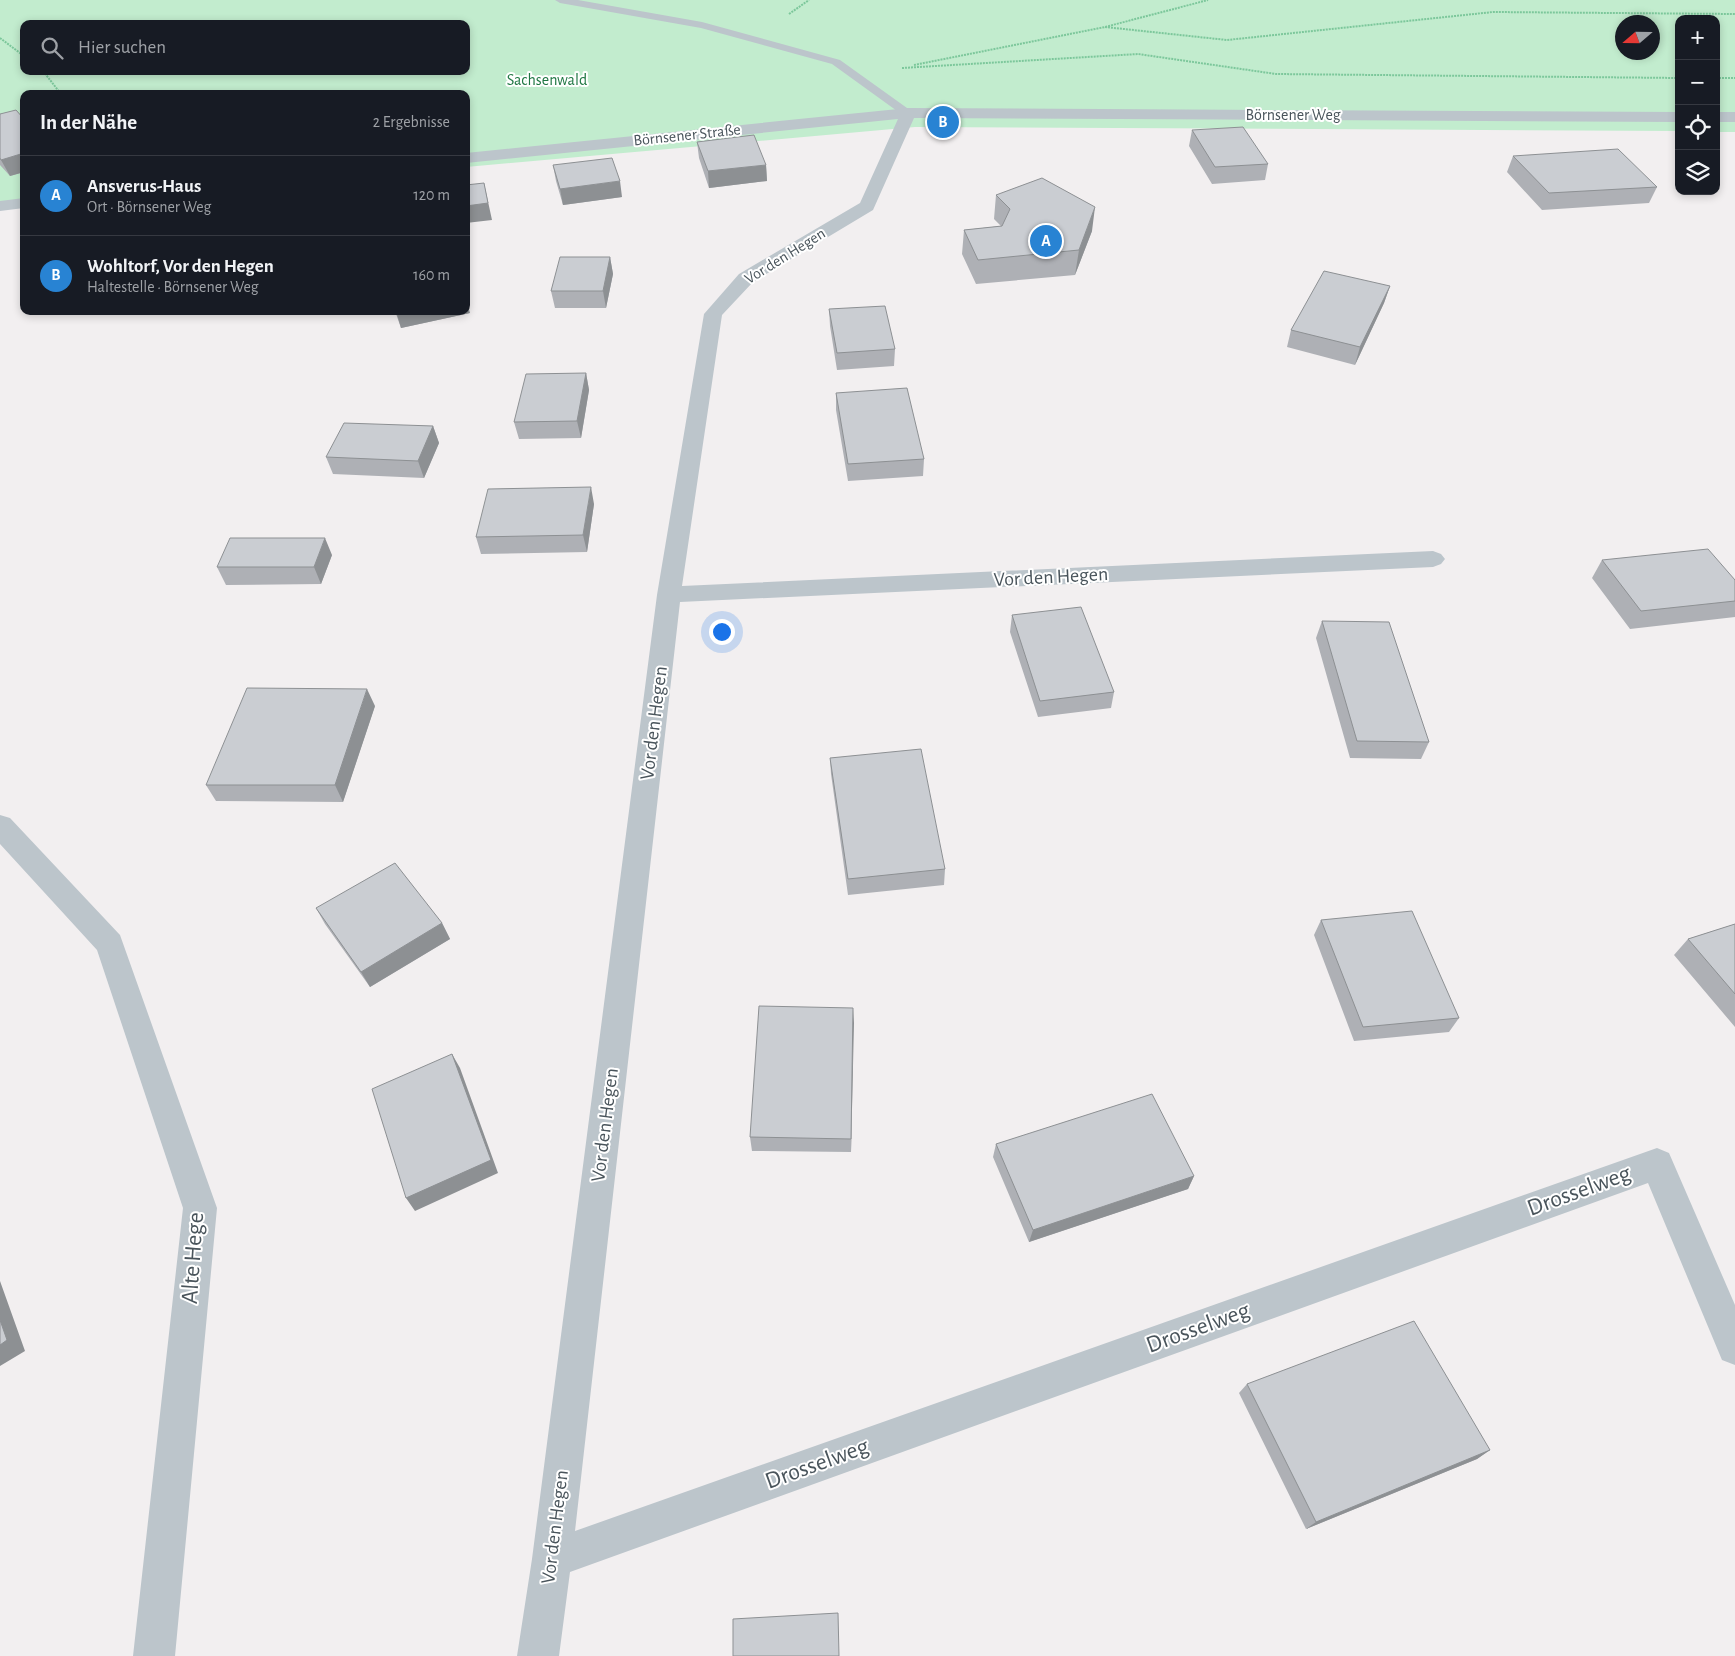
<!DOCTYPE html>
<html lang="de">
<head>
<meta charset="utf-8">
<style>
	body { margin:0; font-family:"Alegreya Sans",sans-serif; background:#20242c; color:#f1f3f6 }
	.controls { position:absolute; right:15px; top:15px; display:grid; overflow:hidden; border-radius:10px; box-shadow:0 2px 8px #0003 }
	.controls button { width:45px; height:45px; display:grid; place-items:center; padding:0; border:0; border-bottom:1px solid #363941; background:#171b24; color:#f1f3f6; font:25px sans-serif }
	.compass { position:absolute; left:1615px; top:15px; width:45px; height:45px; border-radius:50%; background:#171b24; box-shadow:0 2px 8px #0003; rotate:250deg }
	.you { position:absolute; left:721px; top:631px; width:18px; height:18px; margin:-12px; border:4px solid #fff; border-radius:50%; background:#1a73e8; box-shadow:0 0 0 8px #1a73e833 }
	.badge { display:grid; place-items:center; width:32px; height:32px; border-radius:50%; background:#2883d3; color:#fff; font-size:16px; font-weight:700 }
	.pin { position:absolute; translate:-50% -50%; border:2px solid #fff; box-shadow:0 1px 5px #0006 }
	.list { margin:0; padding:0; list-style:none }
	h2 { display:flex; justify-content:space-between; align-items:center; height:65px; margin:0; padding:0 20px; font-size:21px }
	h2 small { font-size:16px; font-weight:400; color:#9ea1a6 }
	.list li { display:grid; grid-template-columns:32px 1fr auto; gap:15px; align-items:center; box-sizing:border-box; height:80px; padding:0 20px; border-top:1px solid #363941 }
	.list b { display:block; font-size:19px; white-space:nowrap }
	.list p { margin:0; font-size:16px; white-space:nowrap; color:#9ea1a6 }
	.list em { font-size:16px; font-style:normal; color:#9ea1a6 }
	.icon { flex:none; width:28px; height:28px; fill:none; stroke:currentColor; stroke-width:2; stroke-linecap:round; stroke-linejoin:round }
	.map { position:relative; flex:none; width:1735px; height:1656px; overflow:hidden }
	.search { position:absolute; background:#171b24; box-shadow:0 2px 8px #0003; left:20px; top:20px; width:450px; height:55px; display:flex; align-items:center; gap:12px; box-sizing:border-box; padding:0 18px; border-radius:10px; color:#9ea1a6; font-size:19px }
	.panel { position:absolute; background:#171b24; box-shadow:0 2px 8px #0003; left:20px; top:90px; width:450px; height:225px; border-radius:10px }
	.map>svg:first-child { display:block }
</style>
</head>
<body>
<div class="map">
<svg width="1735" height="1656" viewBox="0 0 1735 1656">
	<rect width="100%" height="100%" fill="#f2eff0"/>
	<!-- green -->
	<path fill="#c2ecce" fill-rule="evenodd" d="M0,0h1735v132h-19v-113h-37v112l-764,-4 -449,40v-73h-442v113l-24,3zM1622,22h30v30h-30zM24,24h442v47h-442z"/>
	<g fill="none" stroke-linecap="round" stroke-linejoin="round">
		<!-- path -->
		<path stroke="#7cc79b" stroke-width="2" stroke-dasharray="2 1" stroke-linecap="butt" d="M789,14l20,-14
			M1105,27l122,13 266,-28 242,2
			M0,38l24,18
			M914,65l191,-38 103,-27
			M902,68l236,-14 138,20 403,4
			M43,71l18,23
			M1716,78h19"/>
		<!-- service -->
		<path fill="#bcc5cb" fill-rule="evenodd" d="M555,0h23l124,22 138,38 74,53 -2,3h-8l-72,-52 -131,-36 -141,-25z"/>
		<!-- minor -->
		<path fill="#bcc5cb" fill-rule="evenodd" d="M908,108l771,4v10l-765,-4 -41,92 -120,72 -31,33 -40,271 751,-35 8,3 4,5 -4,5 -8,3 -753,35 -105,929 1082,-383 12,5 66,152v60l-13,-5 -74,-177 -1078,389 -11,84h-42l15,-97 125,-964 47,-281 35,-40 121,-71 38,-84 -432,44v-10z
			M1716,112h19v10h-19z
			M24,198v10l-24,3v-10z
			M0,815l10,3 110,117 97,273 -42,448h-42l50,-448 -86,-258 -97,-106z"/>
	</g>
	<!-- wall -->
	<path fill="#aeb0b5" d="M0,114l24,5v53l-14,4 -10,-11z
		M1192,130l76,34 -3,16 -53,4 -23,-38z
		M697,142l69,23 1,16 -58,7 -10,-30z
		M1513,156l144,31 -8,16 -107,7 -35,-38z
		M553,165l69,32 -59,8 -7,-24z
		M996,195l96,36 -17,44 -99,9 -14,-30 2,-24 37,-4 -7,-7z
		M610,257l3,17 -7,34h-51l-4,-17z
		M1390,286l-6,17 -29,62 -68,-18 4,-17z
		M829,309l66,40 -1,17 -57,4 -7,-44z
		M395,311h71l4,2 -69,15z
		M586,373l3,17 -8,48 -62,1 -5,-17z
		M836,393l88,66 -1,17 -75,5 -12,-71z
		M433,426l6,17 -15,35 -91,-4 -7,-17z
		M594,504l-7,48 -106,2 -5,-17z
		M332,555l-11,29 -95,1 -9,-18z
		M1602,560l133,20v37l-105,12 -38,-51z
		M1012,615l102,77 -3,16 -73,9 -28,-85z
		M1322,621l107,121 -8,17 -71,-1 -34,-120z
		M375,706l-32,96 -127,-1 -10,-16z
		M830,758l115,111 -1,16 -96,10 -17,-121z
		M316,908l126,15 8,16 -80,48 -45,-63z
		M1321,920l138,98 -10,14 -95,9 -40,-106z
		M1735,924v103l-61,-72 14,-16z
		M853,1008l-2,144 -99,-1 -2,-14z
		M996,1144l198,32 -6,13 -159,53 -36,-85z
		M1247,1384l243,66 -13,9 -171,70 -67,-136z"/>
	<!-- shaded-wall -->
	<path fill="#8d9093" d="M24,153v19l-14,4 -9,-16z
		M766,165l1,16 -58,7 -1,-17z
		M620,181l2,16 -59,8 -3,-16z
		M484,183l8,37 -26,3v-17z
		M1095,207l-3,24 -17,44 4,-25z
		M610,257l3,17 -7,34 -3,-17z
		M1390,286l-6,17 -29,62 5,-18z
		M466,298l4,15 -69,15 -5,-17h70z
		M586,373l3,17 -8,48 -4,-17z
		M433,426l6,17 -15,35 -6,-17z
		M591,487l3,17 -7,48 -4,-17z
		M325,538l7,17 -11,29 -7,-17z
		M367,689l8,17 -32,96 -8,-17z
		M442,923l8,16 -80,48 -9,-15z
		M853,1008l1,15 -3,129v-13z
		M452,1054l8,14 38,105 -83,38 -9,-13z
		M1194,1176l-6,13 -159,53 4,-12z
		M0,1281l25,70 -25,15z
		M1490,1450l-13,9 -171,70 10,-7z"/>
	<!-- building -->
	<path fill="#cacdd2" stroke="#8d9093" d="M16,110l8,9v34l-23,7 -1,-2v-44z
		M1243,127l25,37 -53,3 -23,-37z
		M754,135l12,30 -58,6 -11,-29z
		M1618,149l39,38 -108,6 -36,-37z
		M612,158l8,23 -60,8 -7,-24z
		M1042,178l53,29 -16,43 -101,10 -14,-30 38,-4 8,-17 -14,-14z
		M484,183l4,20 -22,3v-21z
		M560,257h50l-7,34h-52z
		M1324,271l66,15 -30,61 -69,-17z
		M885,306l10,43 -58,4 -8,-44z
		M586,373l-9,48 -63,1 12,-48z
		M907,388l17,71 -76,5 -12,-71z
		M344,423l89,3 -15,35 -92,-4z
		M591,487l-8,48 -107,2 12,-48z
		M230,538h95l-11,29h-97z
		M1708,549l27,31v21l-94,10 -39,-51z
		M1081,607l33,85 -74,9 -28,-86z
		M1322,621l67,1 40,120 -72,-1z
		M247,688l120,1 -32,96h-129z
		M921,749l24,120 -97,10 -18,-121z
		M395,863l47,60 -81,49 -45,-64z
		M1412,911l47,107 -96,9 -42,-107z
		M1735,924v70l-47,-55z
		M759,1006l94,2 -2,131 -101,-2z
		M452,1054l39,106 -85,38 -34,-109z
		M1152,1094l42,82 -161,54 -37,-86z
		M0,1320l7,20 -7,5z
		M1414,1321l76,129 -174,72 -69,-138z
		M838,1613l1,43h-106v-37z"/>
	<g text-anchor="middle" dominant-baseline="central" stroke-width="4" stroke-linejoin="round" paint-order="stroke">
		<!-- far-park labels -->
		<g font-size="16" fill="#1f7743" stroke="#fff">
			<text x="547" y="80">Sachsenwald</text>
		</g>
		<!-- far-street labels -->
		<g font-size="16" fill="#49545b" stroke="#fff">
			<text x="1293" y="115">Börnsener Weg</text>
			<text transform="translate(687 135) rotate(-6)">Börnsener Straße</text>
			<text transform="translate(785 256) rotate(-32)">Vor den Hegen</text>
		</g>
		<!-- street labels -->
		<g font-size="20" fill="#49545b" stroke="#fff">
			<text transform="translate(1051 577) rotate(-3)">Vor den Hegen</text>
			<text transform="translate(654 723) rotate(-83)">Vor den Hegen</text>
			<text transform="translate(605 1125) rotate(-83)">Vor den Hegen</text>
			<text transform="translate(555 1527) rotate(-83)">Vor den Hegen</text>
		</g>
		<!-- near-street labels -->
		<g font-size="24" fill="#49545b" stroke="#fff">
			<text transform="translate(1579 1191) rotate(-20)">Drosselweg</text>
			<text transform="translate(193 1258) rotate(-86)">Alte Hege</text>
			<text transform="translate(1198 1328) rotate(-20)">Drosselweg</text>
			<text transform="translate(817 1464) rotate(-20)">Drosselweg</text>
		</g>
	</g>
</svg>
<div class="controls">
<button>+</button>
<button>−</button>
<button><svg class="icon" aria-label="locate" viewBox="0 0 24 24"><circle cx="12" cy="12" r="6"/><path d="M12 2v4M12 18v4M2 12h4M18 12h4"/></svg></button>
<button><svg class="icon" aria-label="layers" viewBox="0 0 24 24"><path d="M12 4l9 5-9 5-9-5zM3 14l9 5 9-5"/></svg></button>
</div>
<svg class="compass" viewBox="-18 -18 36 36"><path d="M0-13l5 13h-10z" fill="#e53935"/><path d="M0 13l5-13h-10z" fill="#9ea1a6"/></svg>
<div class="you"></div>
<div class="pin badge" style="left:1046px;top:241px">A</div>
<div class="pin badge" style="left:943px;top:122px">B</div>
<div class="search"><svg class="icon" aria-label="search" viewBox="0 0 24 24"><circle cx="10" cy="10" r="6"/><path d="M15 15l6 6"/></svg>Hier suchen</div>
<section class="panel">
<h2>In der Nähe<small>2 Ergebnisse</small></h2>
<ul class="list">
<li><span class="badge">A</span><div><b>Ansverus-Haus</b><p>Ort · Börnsener Weg</p></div><em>120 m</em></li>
<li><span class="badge">B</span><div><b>Wohltorf, Vor den Hegen</b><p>Haltestelle · Börnsener Weg</p></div><em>160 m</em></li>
</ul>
</section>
</div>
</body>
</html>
